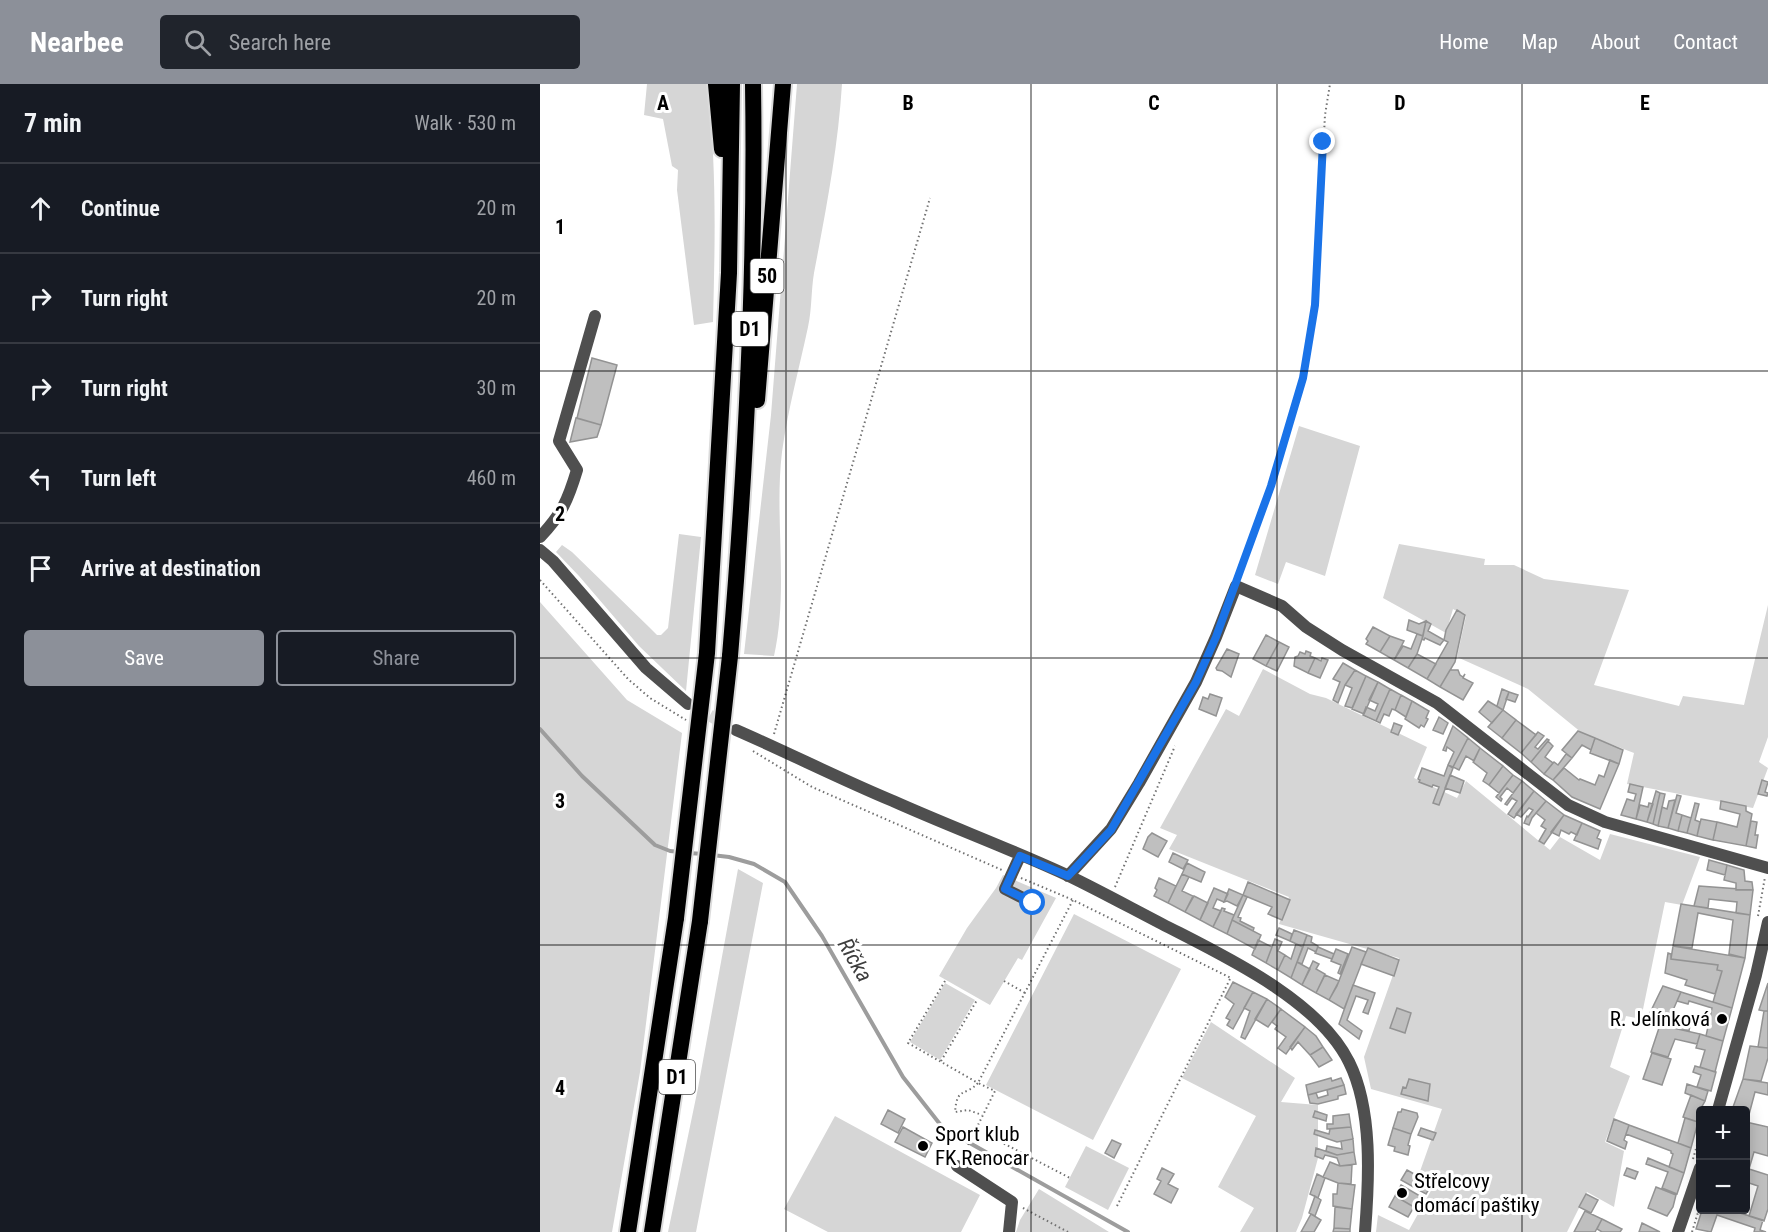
<!DOCTYPE html>
<html lang="en">
<head>
<meta charset="utf-8">
<style>
	body { margin:0; font-family:"Roboto Condensed",sans-serif; background:#20242c; color:#f1f3f6 }
	.controls { position:absolute; right:18px; bottom:18px; display:grid; overflow:hidden; border-radius:6px; box-shadow:0 3px 15px #0003 }
	.controls button { width:54px; height:54px; display:grid; place-items:center; padding:0; border:0; border-bottom:2px solid #363941; background:#171b24; color:#f1f3f6; font:30px sans-serif }
	.stop { position:absolute; width:18px; height:18px; margin:-14px; border:4px solid #1a73e8; border-radius:50%; background:#fff }
	.stop.end { background:#1a73e8; border-color:#fff; box-shadow:0 2px 6px #0008 }
	.list { margin:0; padding:0; list-style:none }
	h2 { display:flex; justify-content:space-between; align-items:center; height:78px; margin:0; padding:0 24px; font-size:26px }
	h2 small { font-size:20px; font-weight:400; color:#9ea1a6 }
	.list li { display:grid; grid-template-columns:39px 1fr auto; gap:18px; align-items:center; box-sizing:border-box; height:90px; padding:0 24px; border-top:2px solid #363941 }
	.list b { display:block; font-size:22px; white-space:nowrap }
	.list em { font-size:20px; font-style:normal; color:#9ea1a6 }
	.actions { display:flex; gap:12px; padding:18px 24px }
	.actions a { flex:1; padding:14px 0; border:2px solid #8c9099; border-radius:6px; text-align:center; font-size:21px; color:#8c9099 }
	.actions .main { background:#8c9099; color:#fff }
	.icon { flex:none; width:33px; height:33px; fill:none; stroke:currentColor; stroke-width:2; stroke-linecap:round; stroke-linejoin:round }
	.map { position:relative; flex:none; width:1228px; height:1148px; overflow:hidden }
	header { display:flex; align-items:center; gap:36px; box-sizing:border-box; height:84px; padding:0 30px; background:#8c9099; color:#fff }
	header strong { font-size:28px }
	nav { display:flex; gap:33px; margin-inline-start:auto; font-size:21px }
	.search { width:420px; height:54px; background:#20242c; display:flex; align-items:center; gap:15px; box-sizing:border-box; padding:0 21px; border-radius:6px; color:#9ea1a6; font-size:22px }
	main { display:flex }
	aside { flex:1; background:#171b24 }
	.map>svg:first-child { display:block }
</style>
</head>
<body>
<header>
<strong>Nearbee</strong>
<div class="search"><svg class="icon" aria-label="search" viewBox="0 0 24 24"><circle cx="10" cy="10" r="6"/><path d="M15 15l6 6"/></svg>Search here</div>
<nav><a>Home</a><a>Map</a><a>About</a><a>Contact</a></nav>
</header>
<main>
<aside>
<h2>7 min<small>Walk · 530 m</small></h2>
<ul class="list">
<li><svg class="icon" aria-label="ahead" viewBox="0 0 24 24"><path d="M12 20V5M6 11l6-6 6 6"/></svg><div><b>Continue</b></div><em>20 m</em></li>
<li><svg class="icon" aria-label="right" viewBox="0 0 24 24"><path d="M7 20v-9h11M14 6l5 5-5 5"/></svg><div><b>Turn right</b></div><em>20 m</em></li>
<li><svg class="icon" aria-label="right" viewBox="0 0 24 24"><path d="M7 20v-9h11M14 6l5 5-5 5"/></svg><div><b>Turn right</b></div><em>30 m</em></li>
<li><svg class="icon" aria-label="left" viewBox="0 0 24 24"><path d="M17 20v-9H6M10 6l-5 5 5 5"/></svg><div><b>Turn left</b></div><em>460 m</em></li>
<li><svg class="icon" aria-label="arrive" viewBox="0 0 24 24"><path d="M6 21V4h12l-3 4 3 4H6"/></svg><div><b>Arrive at destination</b></div></li>
</ul>
<div class="actions"><a class="main">Save</a><a>Share</a></div>
</aside>
<div class="map">
<svg width="1228" height="1148" viewBox="0 0 1228 1148">
	<rect width="100%" height="100%" fill="#fff"/>
	<!-- green -->
	<path fill="#d6d6d6" d="M107,0h60c10,79 8,158 6,238l-19,3 -17,-135 1,-20 -6,-4 -9,-47 -19,-4z
		M257,0h45c-4,64 -16,126 -28,189 -3,18 -2,36 -6,54 -9,42 -20,82 -26,125 -8,67 7,137 -8,204l-30,-2 27,-239z
		M759,342l61,20 -35,130 -39,-14 -8,22 -23,-9z
		M139,450l22,3 -15,154 -47,-45 -60,-70 -23,-24 6,-7 10,7 77,75 8,8h4l7,-7z
		M859,460l86,15 -1,6h30l30,14 85,11 -35,95 85,21 4,-10 61,9 24,-100v132l-9,25 9,6 -15,40 -126,-24 7,-31 -52,-20 -54,-44 -71,-32 9,-41 -13,-7 -7,24 -63,-35z
		M0,518l87,98 55,33 -42,339 -28,160h-72z
		M723,585l47,25 16,4 101,49 -13,31 43,20 9,-17 84,69 10,-13 40,23 10,-26 90,23 -18,48 -17,-3 -24,117 -15,-3 -16,51 20,9 -25,66 19,9 -10,56 -27,-15 -20,40h-191l2,-17 31,15 24,-43 -15,-10 24,-68 -71,-20 -7,-32 35,-99 -120,-34 10,-27 -120,-48 8,-14 -17,-7 66,-119 13,7z
		M198,785l25,14 -67,349h-28l30,-144z
		M463,791l53,23 -34,62 -4,-2 -28,47 -51,-29 28,-48 29,-40z
		M534,830l107,55 -88,171 -107,-55z
		M405,899l30,17 -35,60 -30,-18z
		M671,938l84,56 -14,24 37,3v53l-16,60 -6,14h-56l14,-24 -36,-21 38,-71 -74,-38z
		M295,1032l145,79 -19,37h-133l-44,-23z
		M546,1062l43,22 -21,42 -43,-23z
		M499,1105l70,43h-93l4,-12z"/>
	<g fill="none" stroke-linecap="round" stroke-linejoin="round">
		<!-- stream -->
		<path stroke="#9d9d9d" stroke-width="4" d="M0,645l42,47 73,69 15,6 10,1
			M148,769l16,1
			M172,771l17,2 25,7 31,18 37,54 81,141 40,51 185,104"/>
	</g>
	<!-- building -->
	<path fill="#bfbfbf" stroke="#939393" stroke-width="1.5" d="M52,274l25,7 -16,60 -24,-7z
		M36,334l25,7 -4,12 -27,5z
		M917,526l8,5 -10,47 -15,25 -13,-8 21,-37 -4,-2 2,-10z
		M869,536l10,4 7,-3 -3,15 -16,-6z
		M886,537l5,3 -3,7 16,9 -4,5 -15,-7 -1,2 -2,-1z
		M833,543l17,9 -10,16 -14,-8 2,-3 -2,-2z
		M877,550l6,2 -6,18 -9,14 -14,-8 9,-14 8,3z
		M726,551l13,7 -13,24 -13,-7z
		M850,552l14,5 -10,19 -14,-8z
		M739,558l10,5 -12,24 -11,-5z
		M687,565l12,5 -8,23 -9,-6 -5,-1 -1,-2z
		M766,567l5,2 -1,3 5,2 -7,15 -14,-7 1,-9 3,-1 2,-4 5,2z
		M877,570l19,10 -9,15 -19,-11z
		M775,574l6,3 1,-3 6,2 -8,18 -12,-5z
		M803,579l12,7 -10,15 -7,18 -5,-3 7,-18 -7,-3z
		M815,586l11,6 -14,32 -7,-2 7,-18 -7,-3z
		M910,586h8l2,5 3,2 2,-3 -2,4 10,5 -10,17 -23,-13z
		M826,592l12,6 -14,32 -12,-5z
		M838,598l12,7 -14,32 -13,-6 3,-8 9,4 3,-7 -9,-4z
		M850,605l11,6 -6,15 -3,-1 -3,7 -5,-2 -4,9 -4,-2z
		M962,605l7,3 -6,18 -6,-4z
		M969,608l9,3 -3,7 -9,-3z
		M670,610l12,4 -6,18 -17,-7 4,-12 5,2z
		M861,611l11,6 -6,16 -11,-7z
		M872,617l17,10 -3,7 2,1 -4,8 -3,-2 -2,3 -14,-9z
		M948,617l15,9 -11,13 -13,-11z
		M963,626l13,10 -14,18 -14,-11z
		M899,633l9,6 -5,11 -10,-4z
		M976,636l20,15 -15,18 -19,-15z
		M854,639l8,3 -4,9 -7,-3z
		M913,642l15,12 -15,29 -5,-2 6,-13 -7,-5 -1,4 -3,-1z
		M1038,647l17,7 -4,12 -9,-5 -10,13 -10,-8z
		M998,648l6,4 -9,11 3,2 9,-10 2,1 -18,22 -10,-9z
		M928,654l12,10 -6,13 -8,-5 -7,14 -6,-3z
		M1055,654l28,12 -4,14 -29,-11z
		M1008,657l5,5 -8,11 8,6 -9,11 -13,-12z
		M940,664l23,18 -14,19 -6,-4 4,-8 -14,-11z
		M1026,670l6,4 -19,22 -9,-6 10,-12 4,3z
		M1070,676l9,4 -19,45 -28,-12 -19,-17 11,-12 15,12 1,-1 15,6 4,-10 5,2z
		M908,681l5,3 -14,37 -6,-2 6,-16 -6,-2 -1,2 -13,-5 1,-2 -2,-1 4,-11 22,8z
		M963,682l10,9 -14,18 -10,-8z
		M910,691l14,6 -4,12 -15,-5z
		M973,691l9,6 -9,12 -6,-5 -7,9 2,2 -1,2 -5,-4z
		M1222,696l6,2 -3,10 3,1 -1,3 -9,-2z
		M982,697l12,10 -20,27 -6,-4 9,-13 -5,-3 -5,7 -2,-1z
		M1090,700l13,3 -7,32 -15,-4 6,-16 7,2 2,-7 -8,-2z
		M994,707l12,10 -14,17 -3,7 -5,-2 3,-7 1,1 5,-7 -4,-2 -8,9 -5,-3z
		M1116,707l4,2 -7,31 -6,-2z
		M1120,709l5,1 -7,32 -5,-2z
		M1137,711l4,1 -5,17 6,2 -4,16 -10,-3z
		M1135,716l-7,28 -10,-2 4,-19 5,2 2,-8z
		M1006,717l18,14 -20,29 -5,-3 7,-12 -5,-3 4,-6 -9,-7z
		M1181,717l25,5v5l6,3 -6,32 -33,-6 4,-18 20,5 3,-13 -20,-5z
		M1109,719l4,1 -6,18 -11,-3 4,-14 8,2z
		M1155,719l4,1 -4,16 5,2 -3,14 -10,-3z
		M1024,731l18,8 -5,12 -6,-3 -2,2 -8,-4 -2,6 -8,-4z
		M1142,731l9,3 -4,15 -9,-2z
		M1161,735l16,3 -4,18 -16,-4z
		M1211,737l6,1 -2,13h3l-2,13 -10,-2z
		M1042,739l18,8 -3,7 4,2 -3,9 -24,-9z
		M612,749l15,8 -9,16 -15,-8 5,-12z
		M633,769l15,7 -5,9 -14,-7z
		M1169,776l18,5 -2,10 -18,-5z
		M647,779l18,9 -4,10 -19,-8z
		M1187,781l17,5 1,11 7,1 1,8h-17v-7l-12,-3z
		M642,790l7,3 -7,14 11,5 -8,16 -17,-9z
		M619,794l17,8 -8,17 -14,-7 3,-6 -2,-2z
		M708,798l42,18 -8,20 -14,-6 4,-7 -29,-12z
		M1159,802l54,4 -3,25 -14,-2 1,-11 -28,-3 -1,9 -14,-2z
		M674,804l14,6 -4,8 -7,-3 -4,9 8,3 -8,16 -13,-7z
		M689,805l14,6 -6,11 -10,-5 -3,1z
		M703,811l4,2 -9,20 3,1 -1,3 14,7 -1,3 -21,-11z
		M654,812l14,7 -8,17 -15,-8z
		M1141,820l69,11 -5,43 -16,-4 4,-34 -35,-7 -6,35 -19,-2z
		M682,824l3,1 -1,2 10,4 -7,19 -14,-7z
		M692,836l29,15 -6,14 -28,-15z
		M739,844l13,6 -2,7 -14,-6z
		M754,846l13,5 -4,12 -13,-6z
		M767,851l5,2 -1,5 7,4 -2,6 -8,-4 -6,16 -5,-2z
		M735,855l7,3 -4,9 7,4 -7,15 -12,-7z
		M718,856l14,7 -6,16 -14,-8z
		M756,860l7,3 -12,31 -13,-8 7,-15 6,4z
		M1133,862l72,12 -13,50 -19,-6 9,-31 -5,-1 1,-5 -47,-6z
		M778,863l16,7 -2,5 -17,-6z
		M812,863l14,5 -22,57 -15,-9 8,-14z
		M828,864l31,12 -5,16 -33,-12z
		M796,865l12,5 -8,20 -2,-1 3,-8 -10,-4z
		M1128,869l3,1v5l47,6 -1,5 5,1 -7,23 -30,-9 2,-5 -22,-7z
		M773,877l6,3 -3,5 9,5 -9,19 -14,-8z
		M757,878l13,7 -8,16 -11,-7z
		M785,891l14,6 -10,19 -13,-7z
		M693,898l20,10 -20,37 -6,-4 3,-5 -4,-2 8,-14 -9,-7z
		M1228,899v28h-4l-5,-1z
		M813,901l22,8 -7,21 -5,-2 5,-12 -12,-4 -9,24 15,11 -3,8 -20,-15z
		M1123,902l18,6 -11,25 20,8 -1,6 -43,-10z
		M713,908l14,7 -22,40 -4,-2 9,-26 -6,-3z
		M1141,908l51,16 -9,33 -17,-5 6,-28 -23,-7 -1,3 -11,-3z
		M727,915l14,10 -13,18 -13,-8z
		M857,924l14,5 -6,20 -15,-5z
		M741,925l24,18 -19,27 -8,-6 8,-11 -11,-8 2,-3 -5,-4z
		M1224,927h4v37l-10,-1z
		M1120,941l40,9 -3,10 -22,-5 -7,18 -17,-5z
		M765,943l11,9 7,11 -13,8 -12,-13 -6,8 -2,-3z
		M1160,950l23,7 -8,31 -15,-5 5,-17 -9,-2z
		M1210,962l18,2v10l-7,23 -18,-2z
		M783,963l9,13 -13,7 -9,-12z
		M1112,969l19,6 -9,26 -19,-6z
		M1155,982l21,6 -5,19 -14,-4 4,-12 -8,-3z
		M791,994l1,3 9,-3 3,7 -36,10 -2,-10z
		M869,995l21,5 -2,17 -27,-7 2,-7 3,1z
		M1203,995l25,4v12l-13,-3 -8,30 -1,-12h-14z
		M1147,1000l21,7 -3,10 -20,-8z
		M804,1001l2,9 -8,2v3l-20,5 -8,-1 -2,-8 8,-2 2,5 10,-3 -1,-5z
		M1151,1011l14,6 -5,9 -2,12 -15,-5z
		M862,1025l15,4 1,4 -7,17 -18,-6 5,-16h3z
		M348,1026l17,9 -7,14 -17,-9z
		M775,1027l12,4 -1,6 -13,-4z
		M809,1030l2,13 -24,2v-5h6v-8z
		M1145,1034l13,4 -7,26 -13,-5z
		M1074,1035l15,6 -5,15 3,2 -2,7 -18,-8z
		M1206,1038l22,5v29l-14,-4 -5,17 -3,-1z
		M1089,1041l62,23 -7,25 -15,-6 4,-13 -2,-1v-2l-45,-17z
		M363,1043l29,16 -7,14 -30,-15z
		M811,1043l2,12 -16,3 -23,-8 1,-4 14,4 1,-5z
		M853,1044l18,6 -3,11 2,1 -2,9 -14,-4 1,-4 -7,-2z
		M881,1044l15,5 -3,7 -15,-5z
		M813,1055l1,13 -17,3 -11,-4 1,-5 15,3 -1,-8z
		M572,1056l9,4 -7,14 -9,-5z
		M776,1064l21,7 17,-3 2,12 -16,2 -3,-8 -12,-3 -2,4 -8,-3z
		M1108,1074l36,15 -7,21 -15,-6 6,-16 -22,-8z
		M790,1078l10,4 12,-1 -1,19 -13,-1 -15,-6z
		M622,1084l12,6 -6,10 10,5 -7,14 -17,-9 7,-13 -4,-2z
		M1087,1084l11,4 -3,7 -11,-4z
		M1206,1084l22,7v34l-4,12 -15,-5 9,-30 -12,-4z
		M867,1086l25,14 -6,10 -25,-14z
		M777,1090l8,4 -7,20 -8,-4z
		M798,1099l17,2 -3,24 -19,-3v-12h4z
		M861,1101l19,11 -6,11 -19,-11z
		M1116,1103l20,8 -3,12 -6,9 -19,-8z
		M1046,1110l12,6 -7,13 -12,-6z
		M775,1112l6,4 -6,16 -6,-3z
		M855,1112l19,11 -6,10 -19,-10z
		M795,1123l17,2 -2,20 -16,-1z
		M1162,1126h28l33,10 -3,10 6,2h-12l1,-4 -38,-13 -6,17 -15,-3z
		M1045,1127l17,8 -7,13h-21z
		M771,1130l10,6 -7,12h-13z
		M1062,1135l20,10 -2,3h-18l-5,-3z
		M1102,1139l18,9h-21z
		M794,1144l16,1v3h-17z"/>
	<g fill="none" stroke-linecap="round" stroke-linejoin="round">
		<!-- minor-tunnel -->
		<path stroke="#d9d9d9" stroke-width="12" stroke-dasharray="12 6" stroke-linecap="butt" d="M154,623l35,19"/>
		<defs>
			<path id="highway" d="M176,0l6,65
				M217,316l26,-316
				M167,569l22,-380 3,-189
				M190,572c16,-190 26,-381 23,-572
				M88,1148l48,-314
				M112,1148l48,-311"/>
		</defs>
		<!-- highway casing -->
		<use href="#highway" stroke="#dbdbdb" stroke-width="20"/>
		<!-- path -->
		<path stroke="#717171" stroke-width="2" stroke-dasharray="1.5 3" stroke-linecap="butt" d="M700,491c22,-65 47,-130 63,-196 20,-86 17,-177 22,-264l5,-31
			M0,496l88,99 22,19 36,22
			M234,650l156,-536
			M213,667l59,36 190,83
			M481,794l52,22 158,78
			M575,803l60,-141
			M1218,832l7,-39
			M405,897l-37,62 70,40c-13,14 -21,3 -23,29l13,-2 14,5
			M464,897l21,12
			M401,977l36,-61
			M436,1045l94,49
			M422,1073l33,-66 -17,-8 95,-183
			M1153,1075l7,-24
			M577,1122l114,-229
			M483,1124l45,24
			M1152,1148l8,-26"/>
		<!-- minor -->
		<path stroke="#4f4f4f" stroke-width="12" d="M0,453c22,-23 28,-37 37,-67l-18,-29 36,-125
			M0,466l13,11 93,107 42,36
			M196,646c53,23 104,49 157,71 58,26 118,48 176,75 31,15 62,32 93,48 60,31 156,75 187,138 24,48 20,118 16,170
			M480,772l-15,33 28,14
			M528,792l43,-47 28,-46 57,-101 20,-45 20,-51 46,20 24,21 36,23 95,53 131,102 37,17 163,46
			M1178,1026l38,-135 12,-53
			M417,1082l55,36 -3,30
			M1138,1148l22,-64"/>
		<!-- highway -->
		<use href="#highway" stroke="#000" stroke-width="16"/>
		<defs>
			<path id="highway-bridge" d="M136,834l31,-265
				M160,837l30,-265"/>
		</defs>
		<!-- highway-bridge casing -->
		<use href="#highway-bridge" stroke="#dbdbdb" stroke-width="20" stroke-linecap="butt"/>
		<!-- highway-bridge -->
		<use href="#highway-bridge" stroke="#000" stroke-width="16"/>
	</g>
	<g fill="none" stroke-linecap="round" stroke-linejoin="round">
		<!-- route -->
		<path stroke="#1a73e8" stroke-width="8" d="M493,819l-28,-14 15,-33 48,20 43,-46 85,-148 20,-45 55,-151 32,-108 12,-73 8,-163"/>
	</g>
	<!-- grid -->
	<path fill="none" stroke="#000" stroke-width="1.5" stroke-opacity="0.55" d="M246,0v1148M491,0v1148M737,0v1148M982,0v1148M0,287h1228M0,574h1228M0,861h1228"/>
	<!-- markers -->
	<g fill="#000" stroke="#fff" stroke-width="2">
		<circle cx="1182" cy="935" r="6"/>
		<circle cx="383" cy="1062" r="6"/>
		<circle cx="862" cy="1109" r="6"/>
	</g>
	<g text-anchor="middle" dominant-baseline="central" stroke-width="6" stroke-linejoin="round" paint-order="stroke">
		<!-- shield labels -->
		<g fill="#fff" stroke="#4c4c4c" stroke-width="1.5">
			<rect x="210.5" y="175" width="33" height="34" rx="4.5"/>
			<rect x="192" y="228" width="36" height="34" rx="4.5"/>
			<rect x="119" y="976" width="36" height="34" rx="4.5"/>
		</g>
		<g font-size="20" font-weight="bold" fill="#000">
			<text x="227" y="192">50</text>
			<text x="210" y="245">D1</text>
			<text x="137" y="993">D1</text>
		</g>
		<!-- poi labels -->
		<g font-size="21" fill="#000" stroke="#fff" text-anchor="start">
			<text x="1170" y="935" text-anchor="end">R. Jelínková</text>
			<text x="395" y="1050">Sport klub<tspan x="395" dy="24">FK Renocar</tspan></text>
			<text x="874" y="1097">Střelcovy<tspan x="874" dy="24">domácí paštiky</tspan></text>
		</g>
		<!-- water labels -->
		<g font-size="22" font-style="italic" fill="#3e3e3e" stroke="#fff">
			<text transform="translate(315 876) rotate(60)">Říčka</text>
		</g>
	</g>
	<g font-size="20" text-anchor="middle" font-weight="bold" fill="#000" stroke="#fff" stroke-width="6" stroke-linejoin="round" paint-order="stroke">
		<text x="123" y="26">A</text>
		<text x="368" y="26">B</text>
		<text x="614" y="26">C</text>
		<text x="860" y="26">D</text>
		<text x="1105" y="26">E</text>
		<text x="20" y="150">1</text>
		<text x="20" y="437">2</text>
		<text x="20" y="724">3</text>
		<text x="20" y="1011">4</text>
	</g>
</svg>
<div class="controls">
<button>+</button>
<button>−</button>
</div>
<div class="stop" style="left:493px;top:819px"></div>
<div class="stop end" style="left:783px;top:58px"></div>
</div>
</main>
</body>
</html>
